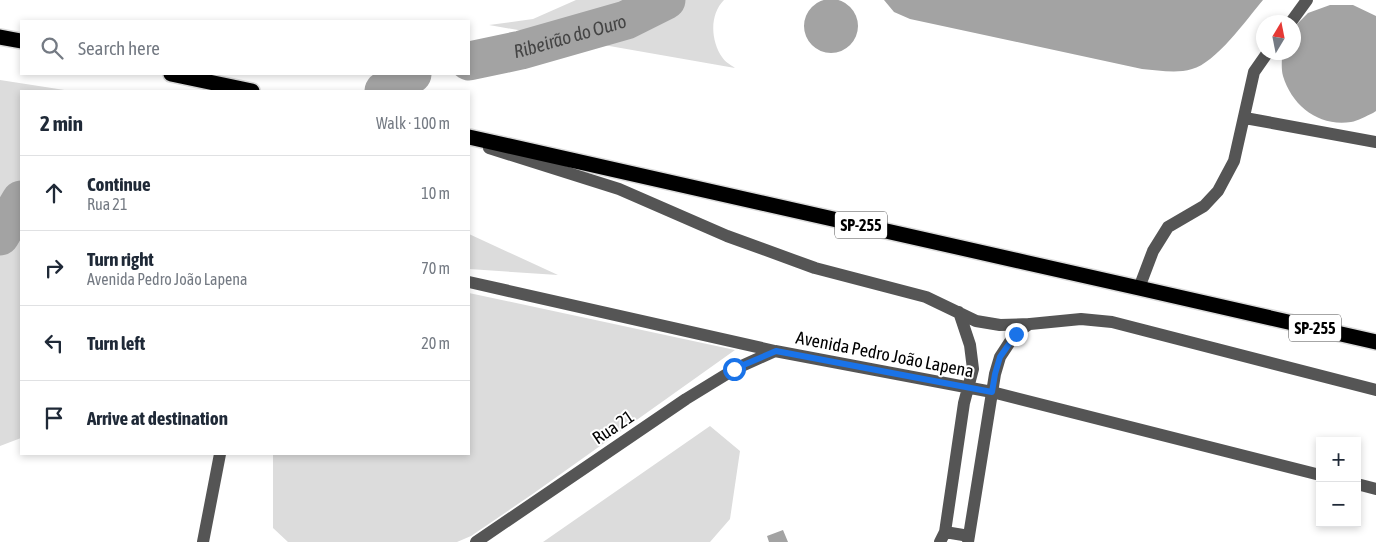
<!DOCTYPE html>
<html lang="en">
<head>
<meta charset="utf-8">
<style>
	body { margin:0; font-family:"Asap Condensed",sans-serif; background:#f6f6f7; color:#1f2937 }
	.controls { position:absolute; right:15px; bottom:15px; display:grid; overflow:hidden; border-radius:0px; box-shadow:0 2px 8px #0003 }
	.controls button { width:45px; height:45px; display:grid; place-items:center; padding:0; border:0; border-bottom:1px solid #e0e1e3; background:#fff; color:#1f2937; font:25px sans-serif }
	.compass { position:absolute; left:1256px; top:15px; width:45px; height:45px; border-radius:50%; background:#fff; box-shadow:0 2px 8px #0003; rotate:10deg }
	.stop { position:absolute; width:15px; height:15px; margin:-11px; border:4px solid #1a73e8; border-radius:50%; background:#fff }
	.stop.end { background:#1a73e8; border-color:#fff; box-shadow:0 1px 5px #0008 }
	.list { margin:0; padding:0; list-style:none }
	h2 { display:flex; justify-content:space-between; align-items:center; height:65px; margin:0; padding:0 20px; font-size:21px }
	h2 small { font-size:16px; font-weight:400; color:#747a83 }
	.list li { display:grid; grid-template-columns:32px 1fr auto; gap:15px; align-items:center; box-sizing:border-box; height:75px; padding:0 20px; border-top:1px solid #e0e1e3 }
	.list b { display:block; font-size:19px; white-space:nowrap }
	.list p { margin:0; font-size:16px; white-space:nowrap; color:#747a83 }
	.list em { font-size:16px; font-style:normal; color:#747a83 }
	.icon { flex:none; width:28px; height:28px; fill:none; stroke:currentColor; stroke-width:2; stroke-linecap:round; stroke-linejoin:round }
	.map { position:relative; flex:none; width:1376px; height:542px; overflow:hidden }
	.search { position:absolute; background:#fff; box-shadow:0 2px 8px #0003; left:20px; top:20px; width:450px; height:55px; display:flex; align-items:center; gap:12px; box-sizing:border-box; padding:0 18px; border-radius:0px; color:#747a83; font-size:19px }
	.panel { position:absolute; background:#fff; box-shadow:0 2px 8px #0003; left:20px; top:90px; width:450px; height:365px; border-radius:0px }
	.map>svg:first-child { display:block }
</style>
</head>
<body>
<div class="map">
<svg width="1376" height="542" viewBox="0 0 1376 542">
	<rect width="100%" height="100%" fill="#fff"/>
	<!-- green -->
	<path fill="#dcdcdc" d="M576,0h148c-15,15 -13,41 -2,57 3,5 9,8 13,11l-246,-43 44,-6z
		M0,80l71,11h-50v347l-21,8z
		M469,234l89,41 -89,-6z
		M469,293l266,57 -201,143 -63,43 -14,6h-169l-15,-14v-74h196z
		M710,426l30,25 -10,68 -20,23h-167z"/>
	<!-- water -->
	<path fill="#a3a3a3" d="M804 26a27 27 0 1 1 54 0a27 27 0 1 1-54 0Z
		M884,0h379c-17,20 -47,63 -71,69 -16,5 -34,1 -50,0l-232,-50 -16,-7z
		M1330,5h23l23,11v95l-3,2c-7,3 -15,8 -22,9 -32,5 -59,-16 -68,-46 -2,-7 -1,-16 -1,-23l12,-1v-25l14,-14z
		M783,530l5,12h-19l-2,-6z"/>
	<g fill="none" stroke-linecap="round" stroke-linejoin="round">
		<!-- river -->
		<g stroke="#a3a3a3" stroke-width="39">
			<path id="s1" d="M469,61l52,-11 105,-30 40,-20"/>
			<path d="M384,91l28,-17"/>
			<path d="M0,236l21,-36"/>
		</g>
		<defs>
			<path id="highway" d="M0,37l21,4
				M171,74l81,17
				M469,137l670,151 237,54"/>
		</defs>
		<!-- highway casing -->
		<use href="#highway" stroke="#dbdbdb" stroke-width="18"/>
		<!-- minor -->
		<path stroke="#555" stroke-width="12" d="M1291,22l16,-22
			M1245,118l131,24
			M489,148l130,41 108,47 88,32 111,29 50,24 24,4 30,-1 51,-5 31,3 264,68
			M469,282l306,69 217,41 328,83
			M1139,288l14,-37 15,-24 36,-21 14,-15 16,-30 20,-89 14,-20
			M1357,484l19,5
			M945,532l24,4
			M203,542l17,-88
			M476,542l210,-143 49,-30 40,-18
			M940,542l5,-10 19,-129 9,-34 -3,-24 -11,-33
			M968,542l27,-168 5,-17 15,-23 14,-10"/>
		<!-- highway -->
		<use href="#highway" stroke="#000" stroke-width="15"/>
	</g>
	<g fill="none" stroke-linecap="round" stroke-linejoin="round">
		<!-- route -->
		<path stroke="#1a73e8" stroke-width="6" d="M734,369l42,-18 216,41 3,-18 5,-17 16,-23"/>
	</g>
	<g text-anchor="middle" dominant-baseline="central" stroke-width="4" stroke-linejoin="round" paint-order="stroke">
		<!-- shield labels -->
		<g fill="#fff" stroke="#4c4c4c" stroke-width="1">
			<rect x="835" y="211.5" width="52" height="27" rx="4"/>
			<rect x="1289" y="314.5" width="52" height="27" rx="4"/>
		</g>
		<g font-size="16" font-weight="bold" fill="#000">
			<text x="861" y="225">SP-255</text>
			<text x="1315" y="328">SP-255</text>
		</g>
		<!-- street labels -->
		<g font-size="18" fill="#000" stroke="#fff">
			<text transform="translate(885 354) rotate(11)">Avenida Pedro João Lapena</text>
			<text transform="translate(613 427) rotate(-34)">Rua 21</text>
		</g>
		<!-- water labels -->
		<g font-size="19" font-style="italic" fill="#444" stroke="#fff">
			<text stroke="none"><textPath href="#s1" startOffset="104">Ribeirão do Ouro</textPath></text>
		</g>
	</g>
</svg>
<div class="controls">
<button>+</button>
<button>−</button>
</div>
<svg class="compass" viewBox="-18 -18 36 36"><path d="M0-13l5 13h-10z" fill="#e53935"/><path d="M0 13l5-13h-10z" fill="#747a83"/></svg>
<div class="stop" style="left:734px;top:369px"></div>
<div class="stop end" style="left:1016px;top:334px"></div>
<div class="search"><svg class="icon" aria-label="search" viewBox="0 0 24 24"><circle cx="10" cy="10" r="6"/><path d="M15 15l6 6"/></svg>Search here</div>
<section class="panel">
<h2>2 min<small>Walk · 100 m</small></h2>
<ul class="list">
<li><svg class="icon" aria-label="ahead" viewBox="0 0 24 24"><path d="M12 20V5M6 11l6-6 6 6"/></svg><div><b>Continue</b><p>Rua 21</p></div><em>10 m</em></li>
<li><svg class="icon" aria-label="right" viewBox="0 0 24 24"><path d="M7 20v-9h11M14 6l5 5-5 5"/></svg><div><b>Turn right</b><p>Avenida Pedro João Lapena</p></div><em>70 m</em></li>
<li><svg class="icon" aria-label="left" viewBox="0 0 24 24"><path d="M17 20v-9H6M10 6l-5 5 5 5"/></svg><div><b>Turn left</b></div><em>20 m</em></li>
<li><svg class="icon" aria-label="arrive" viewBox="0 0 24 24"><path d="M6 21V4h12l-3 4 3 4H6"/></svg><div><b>Arrive at destination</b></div></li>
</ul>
</section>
</div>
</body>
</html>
